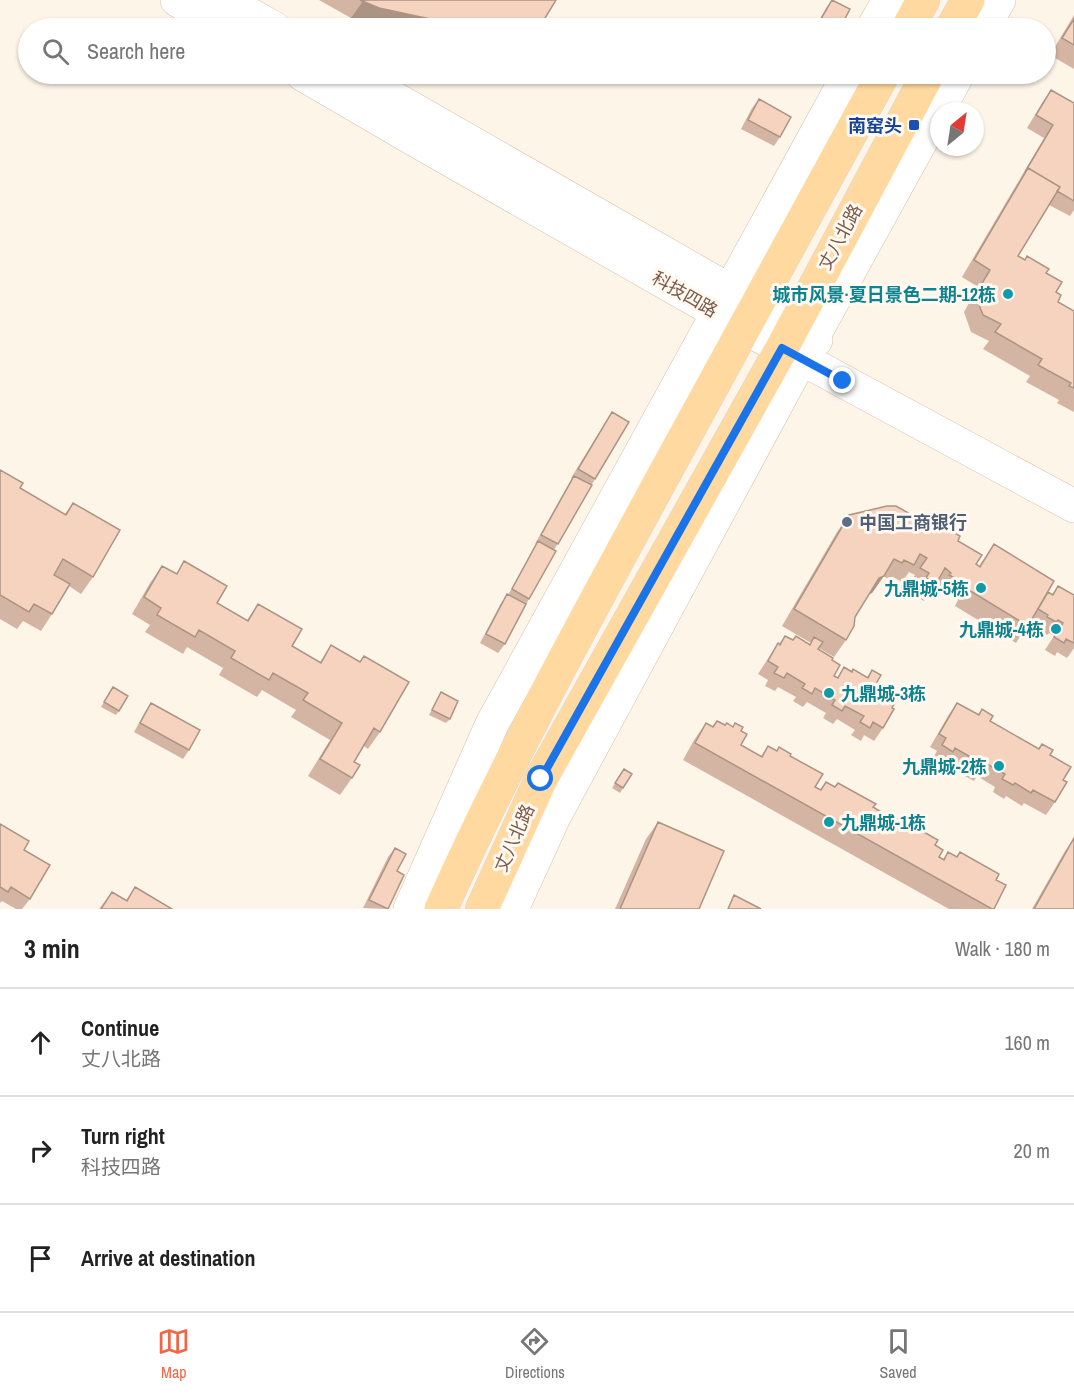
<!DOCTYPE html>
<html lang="en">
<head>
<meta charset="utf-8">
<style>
	body { margin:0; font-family:"Archivo Narrow","Noto Sans SC",sans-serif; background:#f2f2f2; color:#222 }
	.compass { position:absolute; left:930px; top:102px; width:54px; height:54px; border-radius:50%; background:#fff; box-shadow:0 2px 4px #0004; rotate:30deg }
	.stop { position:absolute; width:18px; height:18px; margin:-14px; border:4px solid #1a73e8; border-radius:50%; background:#fff }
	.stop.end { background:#1a73e8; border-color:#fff; box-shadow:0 2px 6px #0008 }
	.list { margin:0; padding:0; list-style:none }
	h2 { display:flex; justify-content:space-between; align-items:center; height:78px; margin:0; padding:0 24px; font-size:26px }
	h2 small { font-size:20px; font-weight:400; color:#767676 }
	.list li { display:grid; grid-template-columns:39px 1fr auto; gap:18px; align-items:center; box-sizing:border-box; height:108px; padding:0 24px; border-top:2px solid #e0e0e0 }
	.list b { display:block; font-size:22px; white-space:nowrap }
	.list p { margin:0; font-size:20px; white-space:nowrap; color:#767676 }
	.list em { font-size:20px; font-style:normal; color:#767676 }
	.icon { flex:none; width:33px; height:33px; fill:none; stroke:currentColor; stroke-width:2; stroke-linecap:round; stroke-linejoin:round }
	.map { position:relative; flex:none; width:1074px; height:909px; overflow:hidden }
	.search { position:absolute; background:#fff; box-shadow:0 2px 4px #0004; left:18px; right:18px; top:18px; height:66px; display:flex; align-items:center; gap:15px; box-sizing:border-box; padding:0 21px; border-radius:33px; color:#767676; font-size:22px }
	.sheet { height:402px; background:#fff }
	nav { display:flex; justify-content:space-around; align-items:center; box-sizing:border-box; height:84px; border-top:2px solid #e0e0e0; background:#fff; font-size:16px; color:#767676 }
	nav a { display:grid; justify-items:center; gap:3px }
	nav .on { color:#f16745 }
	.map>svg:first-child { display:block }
</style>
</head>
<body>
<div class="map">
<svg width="1074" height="909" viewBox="0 0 1074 909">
	<rect width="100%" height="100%" fill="#fef5e9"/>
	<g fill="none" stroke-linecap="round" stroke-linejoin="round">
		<defs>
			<path id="secondary" d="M177,0l48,28
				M224,0l50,28
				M873,28l16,-28
				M983,28l16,-28
				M302,74l115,67 326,186 331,179
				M352,74l464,266
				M410,909l82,-185 357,-650
				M512,909l42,-92 247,-458 157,-285"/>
			<path id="primary" d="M908,28l15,-28
				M952,28l16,-28
				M441,909c58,-130 126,-256 194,-381 82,-152 166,-303 248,-454
				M482,909l59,-130 241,-431 146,-274"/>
		</defs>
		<!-- secondary casing -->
		<use href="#secondary" stroke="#d8bfac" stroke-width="34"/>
		<!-- primary casing -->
		<use href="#primary" stroke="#ddd4d0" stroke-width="34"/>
		<!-- secondary -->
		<use href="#secondary" stroke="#fff" stroke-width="33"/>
		<!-- primary -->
		<use href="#primary" stroke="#ffd99f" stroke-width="33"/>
	</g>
	<!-- wall -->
	<path fill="#d4b5a3" d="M319,0h237l-17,28h-154l-18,-3 -16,-7z
		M832,0l8,28h-25l11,-20z
		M1074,15v54l-24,-14z
		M1051,90l23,13v107l-4,6 -21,-11 -31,51 28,17 10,19 2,10 16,9v101l-17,-9 2,-3 -33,-18 4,-6 -47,-27 6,-8 -18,-9 -7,-20 14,-25 -16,-10 82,-139 -17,-10 15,-25z
		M759,99l21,38 -6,9 -33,-17 11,-21z
		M612,412l-17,67 -41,71 -25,49 -24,45 -7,9 -18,-10 21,-40 7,-8 28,-51h-1l37,-66h-1z
		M0,470l20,18 45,26 8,-11 20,74 -12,17 -12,-8 -17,28 -11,17 -18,-10 -6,8 -17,-10z
		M922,514l36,27 21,25 15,-22 54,48 4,2 6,-8 16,9v53l-7,10 -10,-6 -2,4 -10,-6 9,-14 -5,-3 -2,2 -9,-5 1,-2 -10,-6 -13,21 -61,-37 3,-6 -9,-5 -2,3 -8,-5 -1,-1 1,-2 -5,-4 -10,15 -10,-6 3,-5 -9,-5 7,-10 -6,-3 -7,10 -9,-5 -3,3 -7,-4 -11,17 -3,1 -14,23 -9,23 -12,17 -15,-9 -1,1 14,11 2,16 3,2 7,-11 8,4 15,6 5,-7 5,12 11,12 4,14 -9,20 -9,13 -10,-6 -3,6 -10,-6 4,-5 -18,-11 -4,5 -10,-6 3,-5 -19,-11 -4,5 -10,-6 3,-4 -18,-10 -3,4 -10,-5 3,-6 -10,-6 11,-17 9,-14 1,1 6,-8 8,4 17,4 1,-1 -29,-17 55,-94 12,-17 69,4z
		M184,561l33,42 30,17 11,-16 34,42 28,16 11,-17 29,17 4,-6 16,76 -12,17 -4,-3 -10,16 -2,16 -12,17 -32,-19 22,-36 -39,-23 5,-7 -34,-20 -5,7 -38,-22 4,-7 -36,-21 -4,7 -38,-22 5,-7 -18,-11 18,-31 12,-17 14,8z
		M113,687l6,24 -3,4 -15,-8z
		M441,692l9,27 -4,4 -17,-8z
		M151,703l38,47 -6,9 -49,-27 11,-20z
		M957,703l21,11 4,-5 8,12 49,28 3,-5 8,11 13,25 -8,22 -9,13 -22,-12 -2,3 -16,-10 -2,3 -11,-7 2,-5 -18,-11 -3,5 -11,-6 1,-3 -17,-11 -3,4 -11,-7 4,-7 -7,-4 18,-31z
		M717,721l8,4 16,6v14l20,11 7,-10 8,5 14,5 25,31 5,3 6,-8 47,25 5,15 4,2 5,-7 48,28 4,12 4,2 5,-7 8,5 4,-5 36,28 -2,29h-45l-266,-149 11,-20 12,-17 6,4z
		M624,769l8,5 -12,19 -8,-5z
		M658,822l41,87h-84l31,-70z
		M0,824l24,26 6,49 -8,10h-6l-14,-8 -2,2z
		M1074,838v71h-42l33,-58z
		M395,848l2,23 7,4 -17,34 -24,-1 25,-51z
		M135,887l37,22h-73l13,-17 14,8z"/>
	<!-- shaded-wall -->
	<path fill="#ac9485" d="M363,1l107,26 -1,1h-84l-18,-3 -16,-7z
		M884,576l-12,17 -5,2 12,-17z"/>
	<!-- building -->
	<path fill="#f6d3be" stroke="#ac9485" stroke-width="1.5" d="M360,0h196l-17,28h-67l-93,-20z
		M832,0l18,9 -10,19h-18l-5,-2z
		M1074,19v26l-12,-7z
		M1051,90l23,13v98l-17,-10 3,-4 -32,-19 -3,4 28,-47 -17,-10z
		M759,99l32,18 -11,20 -32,-17z
		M1028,168l32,19 -42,69 7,4 2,-4 22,13 -3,4 16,9 -6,10 5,3 -3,7 16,9v77l-5,-2 2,-3 -33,-18 4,-6 -47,-27 6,-8 -18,-9 -8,-20 15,-25 -16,-10z
		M612,412l17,10 -34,57 -17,-10z
		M0,470l23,13 -3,5 46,27 7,-12 47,27 -27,47 -30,-18 -9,16 16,9 -18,30 -18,-10 -5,8 -29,-17z
		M574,476l18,9 -34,59 -17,-9z
		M887,506h9l23,13 3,-5 38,22 -2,5 24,14 -6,9 4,3 14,-23 60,37 -26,45 -61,-37 3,-6 -9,-5 -2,3 -8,-5 -2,-1 2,-2 -6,-5 -9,16 -10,-6 3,-5 -9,-5 7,-10 -7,-4 -6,11 -10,-5 -2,3 -8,-4 -10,17 -5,2 -24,39 -1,9 -8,14 -52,-31 55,-94z
		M538,541l18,10 -27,48 -17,-10z
		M184,561l43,25 -10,17 31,18 10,-17 44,25 -10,17 29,17 10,-18 29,17 4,-6 45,26 -29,50 -6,-4 -20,34 6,3 -8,13 -32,-19 22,-36 -39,-23 5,-7 -35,-20 -4,7 -38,-22 4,-7 -36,-21 -4,7 -38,-22 4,-7 -17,-11 18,-31 15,8z
		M1058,586l16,9v48l-8,-4 -2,4 -10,-6 9,-14 -5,-3 -2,2 -9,-5 1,-2 -10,-6 10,-17 5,3z
		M507,594l19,10 -21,40 -19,-10z
		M785,636l8,4 3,-4 14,9 4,-8 9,5 -5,7 15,9 -1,2 8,5 -6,11 4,2 6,-11 8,5 1,-3 15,9 4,-8 9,5 -4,7 13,8 -2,4 9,5 -5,9 2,1 -11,19 -10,-6 -3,6 -10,-6 4,-6 -19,-10 -3,5 -10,-6 3,-5 -20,-12 -3,6 -10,-6 3,-4 -18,-11 -3,5 -10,-5 4,-6 -10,-6 10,-18 2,2z
		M113,687l15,9 -9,15 -15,-9z
		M441,692l17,9 -8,18 -18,-9z
		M151,703l49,27 -11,20 -49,-27z
		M957,703l22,12 3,-6 11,7 -3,5 49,28 3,-5 11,6 -3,5 21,12 -8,13 4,2 -12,20 -22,-12 -2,3 -16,-10 -2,2 -11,-6 3,-5 -20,-11 -2,4 -11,-6 2,-2 -19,-11 -2,4 -11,-7 4,-7 -7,-4z
		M717,721l8,4 2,-2 6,4 2,-4 8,4 -2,4 6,3 -6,11 21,12 6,-11 9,5 2,-4 12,7 -1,2 33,18 -8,13 6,3 5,-8 9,5 3,-4 38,21 -3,3 10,6 -5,9 5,3 4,-8 9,5 3,-4 39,22 -3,5 8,5 -4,7 5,3 4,-8 9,5 3,-5 39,22 -3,6 10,5 -12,24h-2l-297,-166 11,-20 7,4z
		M624,769l8,5 -9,14 -8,-5z
		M658,822l66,29 -25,58h-79z
		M0,824l29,17 -5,9 26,15 -20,34 -19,-12 -3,5 -8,-5z
		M1074,838v71h-40z
		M395,848l11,6 -9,17 7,4 -16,34 -19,-9z
		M135,887l37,22h-71l11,-17 15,9z
		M734,895l27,14h-33z"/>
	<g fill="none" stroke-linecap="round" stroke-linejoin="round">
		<!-- route -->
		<path stroke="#1a73e8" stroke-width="8" d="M541,779l241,-431 61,33"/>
	</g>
	<!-- markers -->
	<rect fill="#1a4fb4" stroke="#fff9f1" stroke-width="2" x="908" y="119" width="12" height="12" rx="3"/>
	<g fill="#0f9aa8" stroke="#fff9f1" stroke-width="2">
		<circle cx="1008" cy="294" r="6"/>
		<circle cx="981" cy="588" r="6"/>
		<circle cx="1056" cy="629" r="6"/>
		<circle cx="829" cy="693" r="6"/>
		<circle cx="999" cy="766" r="6"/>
		<circle cx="829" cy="822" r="6"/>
	</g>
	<circle fill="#5c6f8a" stroke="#fff9f1" stroke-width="2" cx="847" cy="522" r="6"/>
	<g text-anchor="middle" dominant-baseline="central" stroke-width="6" stroke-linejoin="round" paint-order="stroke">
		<!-- transit labels -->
		<g font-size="18" font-weight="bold" fill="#164399" stroke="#fff9f1" text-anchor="end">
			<text x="902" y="125">南窑头</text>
		</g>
		<!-- street labels -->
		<g font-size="18" fill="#7c5a49" stroke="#fff9f1">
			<text transform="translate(840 237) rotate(-62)">丈八北路</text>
			<text transform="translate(685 294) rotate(30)">科技四路</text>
			<text transform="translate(514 838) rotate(-66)">丈八北路</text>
		</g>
		<!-- culture labels -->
		<g font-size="18" font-weight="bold" fill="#0d838f" stroke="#fff9f1" text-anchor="end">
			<text x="996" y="294">城市风景·夏日景色二期-12栋</text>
			<text x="969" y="588">九鼎城-5栋</text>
			<text x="1044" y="629">九鼎城-4栋</text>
			<text x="841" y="693" text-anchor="start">九鼎城-3栋</text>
			<text x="987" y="766">九鼎城-2栋</text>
			<text x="841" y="822" text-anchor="start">九鼎城-1栋</text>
		</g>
		<!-- service labels -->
		<g font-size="18" font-weight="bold" fill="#4e5e75" stroke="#fff9f1" text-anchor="start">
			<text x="859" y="522">中国工商银行</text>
		</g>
	</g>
</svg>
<svg class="compass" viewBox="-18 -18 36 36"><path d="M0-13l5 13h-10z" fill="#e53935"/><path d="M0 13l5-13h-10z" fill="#767676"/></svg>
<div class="stop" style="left:541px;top:779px"></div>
<div class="stop end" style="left:843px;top:381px"></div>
<div class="search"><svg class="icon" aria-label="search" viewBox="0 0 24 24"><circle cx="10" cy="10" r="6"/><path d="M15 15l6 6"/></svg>Search here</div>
</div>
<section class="sheet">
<h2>3 min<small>Walk · 180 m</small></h2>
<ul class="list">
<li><svg class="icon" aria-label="ahead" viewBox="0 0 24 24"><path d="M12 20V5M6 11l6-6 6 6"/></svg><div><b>Continue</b><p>丈八北路</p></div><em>160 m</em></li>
<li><svg class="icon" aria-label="right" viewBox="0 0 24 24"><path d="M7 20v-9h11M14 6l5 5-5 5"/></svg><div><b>Turn right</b><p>科技四路</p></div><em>20 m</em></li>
<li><svg class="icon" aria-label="arrive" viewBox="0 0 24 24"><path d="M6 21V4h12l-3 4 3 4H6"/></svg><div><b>Arrive at destination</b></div></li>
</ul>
</section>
<nav>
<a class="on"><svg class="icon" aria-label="map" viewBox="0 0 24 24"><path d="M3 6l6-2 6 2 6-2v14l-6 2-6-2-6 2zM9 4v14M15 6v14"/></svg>Map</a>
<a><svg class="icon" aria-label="directions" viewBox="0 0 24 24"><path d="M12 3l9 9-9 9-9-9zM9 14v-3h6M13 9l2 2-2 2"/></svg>Directions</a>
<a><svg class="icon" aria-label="saved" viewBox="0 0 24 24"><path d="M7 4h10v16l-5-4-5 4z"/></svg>Saved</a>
</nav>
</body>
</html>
